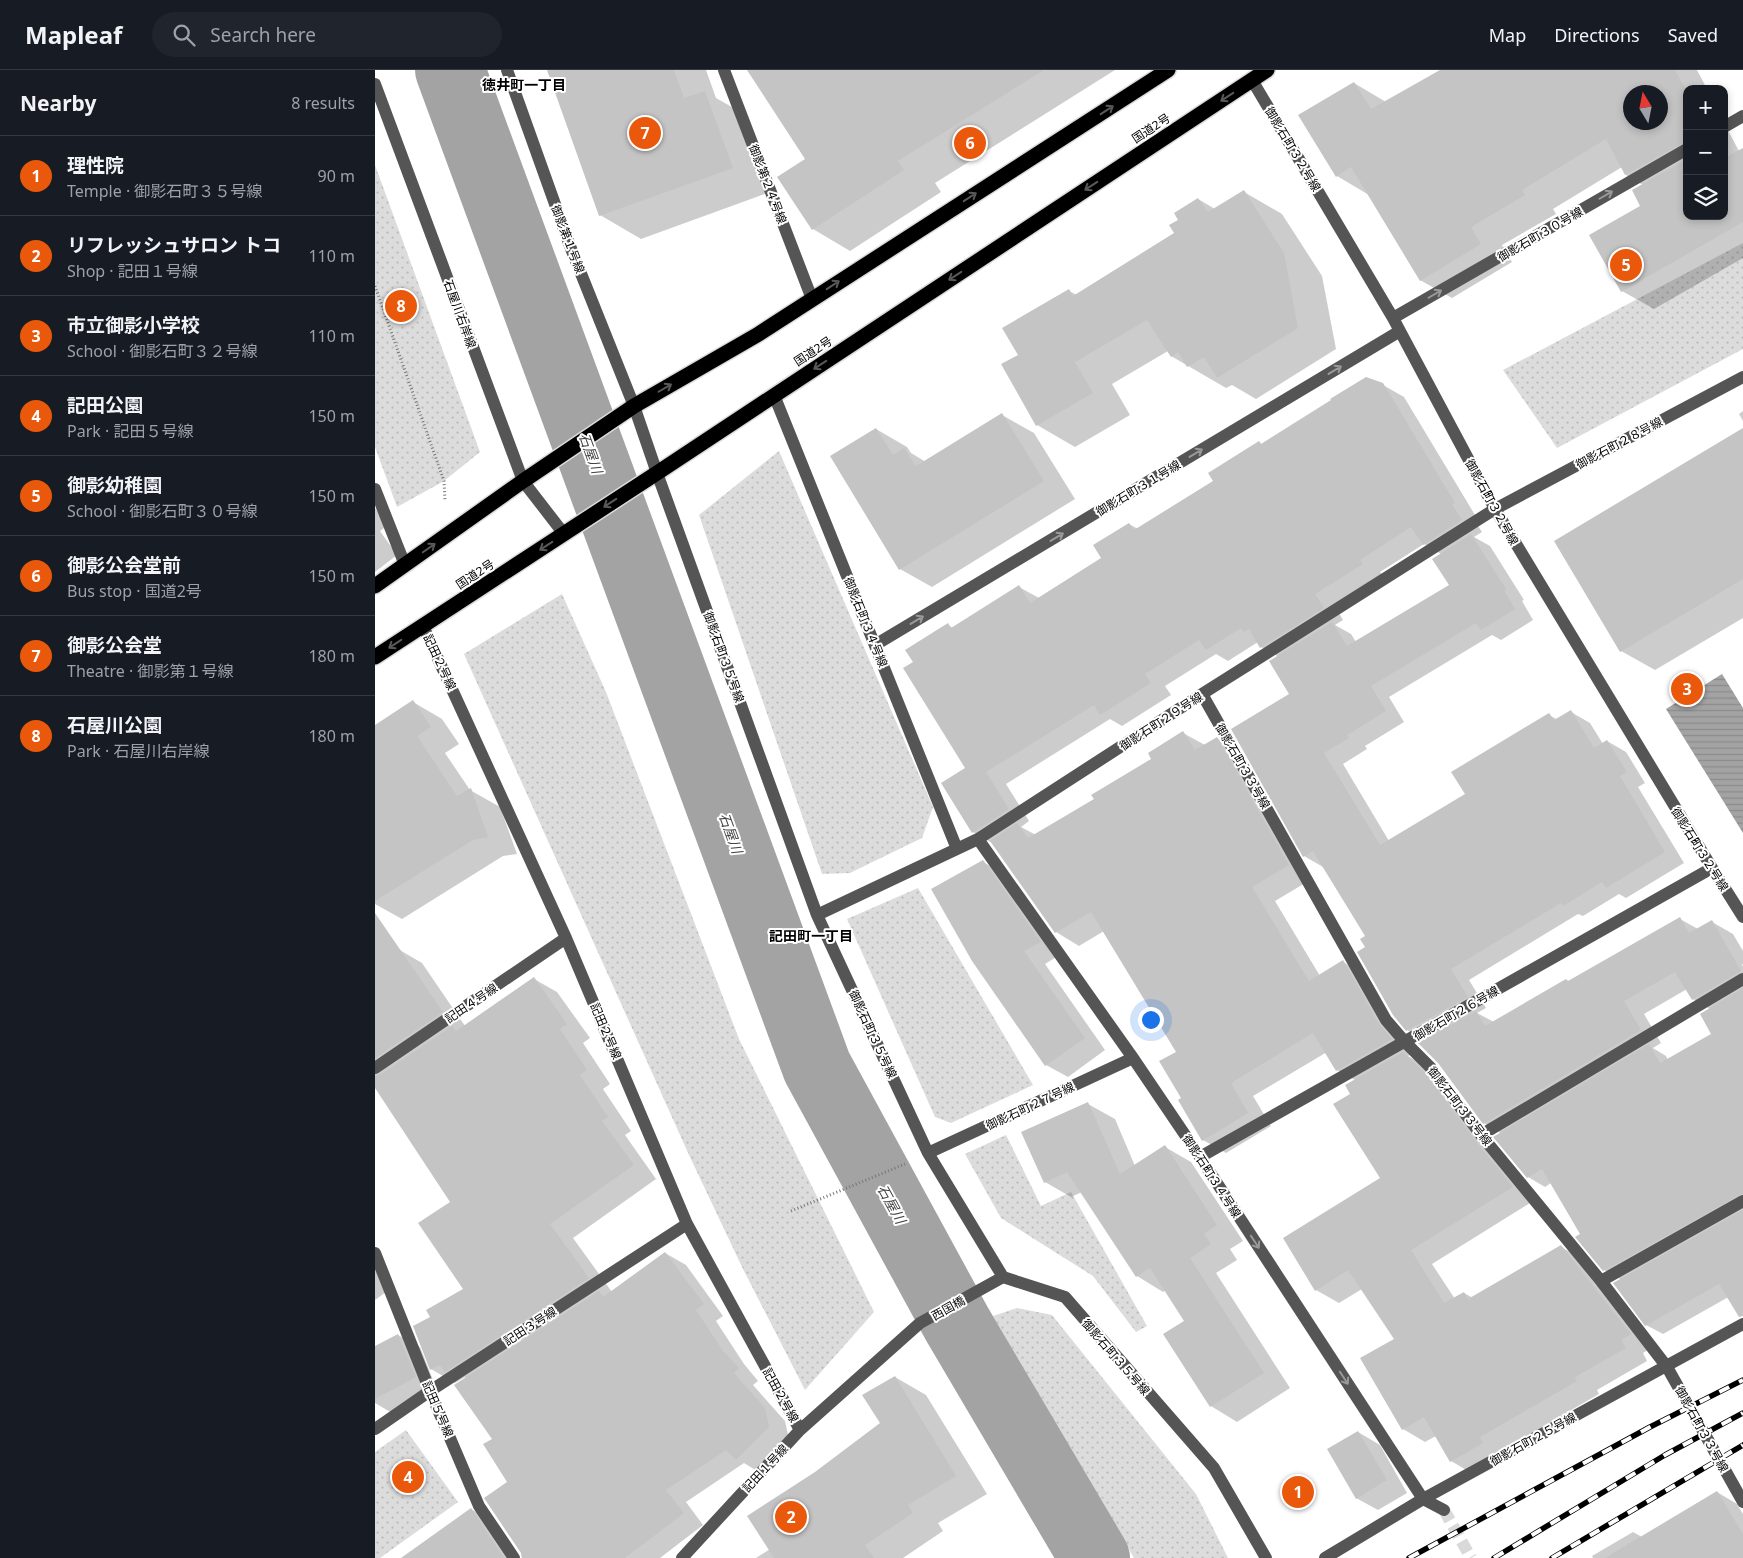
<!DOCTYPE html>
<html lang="en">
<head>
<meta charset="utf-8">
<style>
	body { margin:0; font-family:"Noto Sans","Noto Sans JP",sans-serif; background:#20242c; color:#f1f3f6 }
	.controls { position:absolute; right:15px; top:15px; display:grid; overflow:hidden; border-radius:10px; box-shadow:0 2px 8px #0003 }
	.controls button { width:45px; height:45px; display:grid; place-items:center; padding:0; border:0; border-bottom:1px solid #363941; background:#171b24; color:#f1f3f6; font:25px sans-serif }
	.compass { position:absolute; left:1248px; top:15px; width:45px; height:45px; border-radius:50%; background:#171b24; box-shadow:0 2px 8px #0003; rotate:350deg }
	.you { position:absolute; left:775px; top:949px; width:18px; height:18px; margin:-12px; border:4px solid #fff; border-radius:50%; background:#1a73e8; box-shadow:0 0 0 8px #1a73e833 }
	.badge { display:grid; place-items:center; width:32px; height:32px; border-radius:50%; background:#ea580c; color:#fff; font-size:16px; font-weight:700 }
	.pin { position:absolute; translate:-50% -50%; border:2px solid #fff; box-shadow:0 1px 5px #0006 }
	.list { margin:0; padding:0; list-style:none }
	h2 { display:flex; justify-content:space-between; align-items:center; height:65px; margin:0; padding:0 20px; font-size:21px }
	h2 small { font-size:16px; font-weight:400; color:#9ea1a6 }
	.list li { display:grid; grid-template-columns:32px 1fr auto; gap:15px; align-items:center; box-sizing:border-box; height:80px; padding:0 20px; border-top:1px solid #363941 }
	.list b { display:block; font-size:19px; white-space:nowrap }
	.list p { margin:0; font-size:16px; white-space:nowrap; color:#9ea1a6 }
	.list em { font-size:16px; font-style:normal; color:#9ea1a6 }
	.icon { flex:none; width:28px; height:28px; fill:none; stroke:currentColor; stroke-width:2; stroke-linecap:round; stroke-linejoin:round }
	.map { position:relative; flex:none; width:1368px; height:1488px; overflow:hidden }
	header { display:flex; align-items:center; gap:30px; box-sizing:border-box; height:70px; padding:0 25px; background:#171b24; border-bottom:1px solid #363941 }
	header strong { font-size:24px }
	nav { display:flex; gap:28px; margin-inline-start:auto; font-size:18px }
	.search { width:350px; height:45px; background:#20242c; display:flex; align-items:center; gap:12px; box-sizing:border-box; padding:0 18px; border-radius:28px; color:#9ea1a6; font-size:19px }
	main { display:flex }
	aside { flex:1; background:#171b24 }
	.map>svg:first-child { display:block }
</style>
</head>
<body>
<header>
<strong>Mapleaf</strong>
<div class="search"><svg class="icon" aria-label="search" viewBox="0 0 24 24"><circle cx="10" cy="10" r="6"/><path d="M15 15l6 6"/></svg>Search here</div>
<nav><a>Map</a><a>Directions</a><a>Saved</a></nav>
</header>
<main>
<aside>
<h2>Nearby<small>8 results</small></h2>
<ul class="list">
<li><span class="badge">1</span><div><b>理性院</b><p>Temple · 御影石町３５号線</p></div><em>90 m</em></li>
<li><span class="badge">2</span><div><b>リフレッシュサロン トコ</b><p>Shop · 記田１号線</p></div><em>110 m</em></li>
<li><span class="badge">3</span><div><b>市立御影小学校</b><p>School · 御影石町３２号線</p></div><em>110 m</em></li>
<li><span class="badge">4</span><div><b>記田公園</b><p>Park · 記田５号線</p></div><em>150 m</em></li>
<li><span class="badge">5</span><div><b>御影幼稚園</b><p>School · 御影石町３０号線</p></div><em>150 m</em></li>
<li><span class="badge">6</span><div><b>御影公会堂前</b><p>Bus stop · 国道2号</p></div><em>150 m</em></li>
<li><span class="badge">7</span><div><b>御影公会堂</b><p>Theatre · 御影第１号線</p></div><em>180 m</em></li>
<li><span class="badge">8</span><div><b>石屋川公園</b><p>Park · 石屋川右岸線</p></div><em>180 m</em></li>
</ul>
</aside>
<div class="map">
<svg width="1368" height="1488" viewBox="0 0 1368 1488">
	<defs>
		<pattern id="park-dots" width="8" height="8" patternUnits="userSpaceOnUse" patternTransform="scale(1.25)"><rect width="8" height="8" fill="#dcdcdc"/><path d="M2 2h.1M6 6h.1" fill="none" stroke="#bbb" stroke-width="1.8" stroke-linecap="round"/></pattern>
		<pattern id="water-rules" width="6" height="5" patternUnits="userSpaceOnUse" patternTransform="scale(1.25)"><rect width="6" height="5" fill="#a3a3a3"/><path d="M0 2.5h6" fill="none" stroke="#8b8b8b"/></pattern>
	</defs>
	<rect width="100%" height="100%" fill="#fff"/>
	<!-- park -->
	<path fill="url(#park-dots)" d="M0,95l105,287 -36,29 -47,26 -22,-60z
		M1368,173v106l-186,99 -54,-78z
		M404,381l154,356 -11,31 -72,35 -28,1 -123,-359z
		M187,524l44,98 133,347 135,273 -69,78 -62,-121 -54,-114 -225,-501z
		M543,818l115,197 -82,38 -16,-6 -88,-198z
		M631,1065l35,71 30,-14 76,134 -11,6 -43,-56 -92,-58 -36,-64z
		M642,1238l35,7 144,179 32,64h-94l-141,-242z
		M31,1360l52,72 -78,56h-5v-106z"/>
	<!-- water -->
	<path fill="url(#water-rules)" d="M1347,604l21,34v125l-77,-124z"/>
	<!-- shadow -->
	<path fill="#0003" fill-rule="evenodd" d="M173,0h158l10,28 30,17 27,76 -132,48 -41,-24z
		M374,0h366l-180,113 6,9 -91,59 -37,-22 -6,-70z
		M1067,0h255l10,19h-20v127h37v-93l15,28 4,-2v109l-89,51 -32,-18 20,-85 1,-21 -17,-10 -4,-8 -69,42 3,5 -54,31 10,17 -60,36 -32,-18 -51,-85 -32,-19 17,-93 32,19zM1256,22h30v30h-30z
		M869,122l38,22 40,62 14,73 -80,50 -24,-14 -6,3 -55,-32 -3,-5 -56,33 18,31 -55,32 -38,-22 -17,-70 49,-64 8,4 99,-61 3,-14 19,-21 17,10z
		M1008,315l21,12 71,118 -3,2 10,15 -8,5 16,9 34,54 -2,1 11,19 -32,20 -9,-5 -103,62 15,25 -39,24 2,3 -24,15 46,77 77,-47 83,-79 9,5 13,-8 19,11 13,21 4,-3 19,11 19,31 -7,4 46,76 -58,35 -7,-4 -36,22 -5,-2 -109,66 17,28 -9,5 17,9 72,-42 4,2 110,-63 18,10 14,-7 21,12 10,17v13h-1l1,3v333l-11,-5 -69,39 -17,-9 -24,-45 -18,-10 -53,-87 -6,4 -17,-10 -26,-43 -18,-11 -59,-82 -18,-11 -41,-82 1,-12 -44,-69 -19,-11 -13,-161 -12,-38 -18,-10 -3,-5 -30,19 -12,-7 -51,32 6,9 -49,31 -12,-7 -104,65 23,37 -8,6 15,8 60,-35 57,-41 30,-26 22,12 12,-7 23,14 72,127 -37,22 45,75 23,-14 23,13 36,64 12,14 -6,3 18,10 109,134 -103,64 23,35 9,-6 9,5 88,-51 23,13 69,87 -10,6 4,8 -50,29 2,4 -97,56 -29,24 -22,-13 -15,-25 -11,6 -22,-13 -7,-89 -34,-51 -23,14 -23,-13 65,-111 -29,-85 3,-14 -18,-10 -10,-18 -74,44 18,30 -45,27 -23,-13 -21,-41 -4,-47 -74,-121 -25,15 -23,-14 -64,-89 -19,-11 -6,-64 -52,-106 33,-37 5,3 66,-41 20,11 64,-40 26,-34 9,5 77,-48 44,-39 4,3zM1049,474l17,10 10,31 -95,57 -5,-8 -16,-9 8,-5 -8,-14 48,-30 -3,-4zM1312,919l6,10 17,10 3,25 -45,26 -2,-4 -13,-8 8,-5 -17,-29z
		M1368,341v10l-4,-7z
		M627,345l32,18 41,66 -143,88 -32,-18 -24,-140 31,18 4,6 15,9z
		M1368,359v189l-88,52 -34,-19z
		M0,438l13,17 -8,6 17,24 -22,17z
		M38,632l29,17 17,25 -14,9 25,37 30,17 17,47 -14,2 -101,63 -27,-15v-177z
		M608,792l22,12 56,80 -16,10 60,86 -37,27 -22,-12z
		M23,879l24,14 43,63 69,-47 23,13 33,46 -7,5 27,41 -7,5 28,42 -6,4 31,44 -83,59 39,54 53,-39 21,12 37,51 -7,5 28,43 14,17 -5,4 32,36 4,18 -32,32 -13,-8 -58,39 17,23 -43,33h-138l-14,-75 -14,-43 -28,-61 -1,-2 -10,6 -24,-14 1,-52 33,-28 -14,-87 -76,-116v-121z
		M713,1034l27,15 20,47 30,-19 26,15 52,79 -13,8 7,11 -21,13 74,115 -53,34 -26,-16 -25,-85 -20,-31 -3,2 -26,-16 -55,-84 -11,5 -26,-15z
		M0,1191l18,26 -18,13z
		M23,1265l22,12 17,43 -45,23 -17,-10v-55z
		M520,1307l31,18 61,99 -49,29 5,8 -40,27h-147l14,-9 45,-76 66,-50z
		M983,1362l22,13 27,48 -29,17 -22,-12z
		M1342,1422l20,12 6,10v44h-150l-1,-2 41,-24 9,5z
		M96,1439l20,12 25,37h-74z"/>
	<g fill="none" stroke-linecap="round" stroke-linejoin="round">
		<!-- river -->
		<path stroke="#a3a3a3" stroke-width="70" d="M75,0l367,997 140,257 138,234"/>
	</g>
	<!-- building -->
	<path fill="#c4c4c4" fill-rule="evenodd" d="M172,0h127l10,28 21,-7 28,77 -134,48z
		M372,0h297l-146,91 6,9 -92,60 -35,-53 28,-18z
		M1065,0h235l12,22v49l-62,34 -19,-36 -84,51 3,5 -54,32 10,17 -61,37 -69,-114 -15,10 -38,-62 56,-33 17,27zM1256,22h30v30h-30z
		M1368,78v74l-122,70 -32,-57 51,-29 -8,-16 55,-31v57h37v-58z
		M869,120l40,63 14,75 -81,50 -13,-21 -17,10 -9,-15 -7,5 -24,-37 -72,42 18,31 -57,33 -35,-62 17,-9 -16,-27 67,-39 4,7 101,-63 -5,-8 9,-5 -4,-7 24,-15 10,14z
		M991,307l17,6 72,120 -3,1 10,16 -39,25 -12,-18 -51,33 3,4 -48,30 9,14 -64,40 -11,-19 -5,3 -3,-4 -35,22 -7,-10 -54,34 6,9 -51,32 -6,-10 -108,67 23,37 -37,24 -31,-50 24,-15 -62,-100 10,-6 -8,-12 43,-27 3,5 68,-43 11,18 71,-45 -8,-13 36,-22 5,7 79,-49 -5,-8 51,-32 2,3 70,-44 -1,-1z
		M627,343l42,68 -145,89 -69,-114 46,-28 17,27 11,-7 12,18z
		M1368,358v151l-123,73 -66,-111z
		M1096,464l35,55 -2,1 11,19 -34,21 -5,-7 -105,63 15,25 -39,24 2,3 -25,15 56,92 85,-51 -14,-22 98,-59 5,7 17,-10 23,38 13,-8 20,32 -7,4 45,76 -59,36 -4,-6 -39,24 -2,-3 -110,66 17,28 -62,34 -13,-16 -36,-63 8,-5 -5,-8 5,-3 -52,-85 -10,6 -72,-128 58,-35 -20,-33 63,-39 15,24 102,-61 -17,-26z
		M38,630l18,27 -14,9 40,60 14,-8 17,49 -15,3 -98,61v-176z
		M808,661l12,19 22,-13 72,128 -37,22 57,94 34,-21 36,64 13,15 -56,32 -23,-38 -82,50 17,30 -46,28 -24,-41 3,-2 -22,-37 17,-9 -85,-140 -36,21 -65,-92 27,-18 11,15 66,-39 -3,-4 60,-36 -3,-6z
		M608,790l58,82 -17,9 61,87 -40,28 -73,-105 -41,-72z
		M0,843l68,99 -68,46z
		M1305,847l9,16 23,-13 29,51 -49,29 -17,-28 -51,29 17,29 -158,94 -45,-61 -20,-20 58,-32 9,15 81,-47 2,2z
		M159,907l33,47 -7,5 27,41 -7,5 28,42 -6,4 32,44 -84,59 39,54 -144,94 -5,-7 -10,5 -17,-44 17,-9 -4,-7 37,-21 -45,-66 32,-21 -75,-114v-12l5,-1 72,-49 4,5z
		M1368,918v205l-140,78 -28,-34 5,-3 -38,-65 -15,9 -34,-41 156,-93 11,19 51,-29 -11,-20z
		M1028,982l22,21 50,67 38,47 -102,63 33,53 20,-11 4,7 93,-54 70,89 -10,6 5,8 -51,29 2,4 -97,56 3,6 -33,19 -26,-45 -22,13 -42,-72 34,-19 -46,-69 -33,21 -32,-53 97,-60 -47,-74 17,-10 -5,-9z
		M713,1032l32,72 45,-29 52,80 -13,9 7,10 -21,14 74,115 -54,34 -47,-73 21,-13 -34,-53 -14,9 -69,-105 -23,11 -23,-51z
		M1368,1140v106l-4,1 -20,-33 -74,42 -32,-43z
		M290,1182l39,52 -8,6 27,41 16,17 -5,5 31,35 4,19 -33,33 -10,-10 -60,40 18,23 -59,45h-103l-1,-5 -37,-55 23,-16 -24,-38 9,-5 -38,-54 145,-94 4,6z
		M23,1264l18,43 -41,22v-53z
		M520,1306l61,100 -48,29 5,8 -48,32 9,13h-100l-27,-42 68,-44 65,-49 -18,-28z
		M983,1361l29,49 -31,19 -29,-50z
		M1342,1421l26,43v24h-138z
		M96,1438l33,50h-103z"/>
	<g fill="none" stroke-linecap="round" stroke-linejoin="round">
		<!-- minor-tunnel -->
		<path stroke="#d9d9d9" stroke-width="12" stroke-dasharray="12 6" stroke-linecap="butt" d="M1069,1440l27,48"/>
		<defs>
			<path id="highway" d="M0,516l148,-105 111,-75 123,-71 411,-265
				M0,587l282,-184 610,-403"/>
		</defs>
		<!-- highway casing -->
		<use href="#highway" stroke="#dbdbdb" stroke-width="18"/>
		<!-- path -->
		<path stroke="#777" stroke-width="3" stroke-dasharray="1 2.5" stroke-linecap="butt" d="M0,216l69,195 1,20
			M416,1141l114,-47"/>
		<!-- minor -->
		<path stroke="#555" stroke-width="12" d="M132,0l63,176 64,160 23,67 160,442 111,238 75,124 62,20 149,171 52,90
			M349,0l88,229
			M877,10l141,238 102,191 217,359 31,49
			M0,14l148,397 41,53
			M1349,57l19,-11
			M1018,248l294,-169
			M399,325l183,454
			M0,419l30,76
			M48,556l143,312 121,286 113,206
			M500,575l525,-314
			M827,624l184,326 19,22 26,26 50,67 120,146 66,86 76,135
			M603,769l155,219 67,99 223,342 21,11
			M442,845l161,-76 224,-145 293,-185 248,-132
			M0,998l191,-130
			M1106,1065l262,-156
			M553,1083l205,-95
			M825,1087l512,-289
			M0,1183l55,138 49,115 35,52
			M1226,1211l142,-80
			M0,1359l55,-38 257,-167
			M307,1488l118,-128 120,-107 83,-46
			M950,1488l98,-59 320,-175"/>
		<!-- highway -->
		<use href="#highway" stroke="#000" stroke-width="15"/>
		<defs>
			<path id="rail" d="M1034,1488l241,-131 93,-47
				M1119,1488l171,-103 78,-42
				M1177,1488l191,-113"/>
		</defs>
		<!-- rail casing -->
		<use href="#rail" stroke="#000" stroke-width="5.5"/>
		<!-- rail -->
		<use href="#rail" stroke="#fff" stroke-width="4" stroke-dasharray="11" stroke-linecap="butt"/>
	</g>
	<!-- one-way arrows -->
	<defs><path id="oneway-shaft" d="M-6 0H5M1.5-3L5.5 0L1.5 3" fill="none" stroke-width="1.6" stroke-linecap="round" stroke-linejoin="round" transform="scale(1.25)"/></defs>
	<g stroke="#595959">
		<use href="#oneway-shaft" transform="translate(852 27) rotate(147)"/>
		<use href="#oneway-shaft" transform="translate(732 40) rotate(-33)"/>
		<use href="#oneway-shaft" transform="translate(716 116) rotate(147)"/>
		<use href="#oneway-shaft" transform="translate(595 127) rotate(-33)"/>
		<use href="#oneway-shaft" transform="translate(580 206) rotate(147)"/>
		<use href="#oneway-shaft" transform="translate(458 215) rotate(-33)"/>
		<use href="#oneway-shaft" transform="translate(445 295) rotate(147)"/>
		<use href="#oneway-shaft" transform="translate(290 318) rotate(-30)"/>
		<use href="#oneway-shaft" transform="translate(235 433) rotate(147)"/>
		<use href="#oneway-shaft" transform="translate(171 476) rotate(147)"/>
		<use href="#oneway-shaft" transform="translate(54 478) rotate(-35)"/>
		<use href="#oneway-shaft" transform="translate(20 574) rotate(147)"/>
	</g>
	<g stroke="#999">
		<use href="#oneway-shaft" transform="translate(1231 125) rotate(-30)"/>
		<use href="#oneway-shaft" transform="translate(1060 224) rotate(-30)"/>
		<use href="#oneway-shaft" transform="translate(960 300) rotate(-31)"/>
		<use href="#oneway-shaft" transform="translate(821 383) rotate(-31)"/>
		<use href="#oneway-shaft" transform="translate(682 467) rotate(-31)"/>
		<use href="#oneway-shaft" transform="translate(542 550) rotate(-31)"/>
		<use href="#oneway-shaft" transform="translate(880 1172) rotate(57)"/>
		<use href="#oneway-shaft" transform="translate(969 1308) rotate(57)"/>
	</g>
	<g text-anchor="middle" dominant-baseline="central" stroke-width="4" stroke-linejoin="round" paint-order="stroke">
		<!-- street labels -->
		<g font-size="12" fill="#000" stroke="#fff">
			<text transform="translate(776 58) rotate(-33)">国道2号</text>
			<text transform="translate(918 79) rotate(59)">御影石町３２号線</text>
			<text transform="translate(393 114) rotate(69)">御影第２４号線</text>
			<text transform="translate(1165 164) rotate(-30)">御影石町３０号線</text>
			<text transform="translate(193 169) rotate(69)">御影第１号線</text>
			<text transform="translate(85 244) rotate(70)">石屋川右岸線</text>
			<text transform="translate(438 281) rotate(-33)">国道2号</text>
			<text transform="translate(1244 373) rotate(-28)">御影石町２８号線</text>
			<text transform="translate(763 418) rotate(-31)">御影石町３１号線</text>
			<text transform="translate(1117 432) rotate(61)">御影石町３２号線</text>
			<text transform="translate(100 504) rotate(-33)">国道2号</text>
			<text transform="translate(491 552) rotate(68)">御影石町３４号線</text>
			<text transform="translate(349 587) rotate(70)">御影石町３５号線</text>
			<text transform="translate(65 592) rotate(65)">記田２号線</text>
			<text transform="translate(786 651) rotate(-33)">御影石町２９号線</text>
			<text transform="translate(868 696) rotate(60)">御影石町３３号線</text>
			<text transform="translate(1325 779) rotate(58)">御影石町３２号線</text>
			<text transform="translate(96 933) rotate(-34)">記田４号線</text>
			<text transform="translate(1081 943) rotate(-30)">御影石町２６号線</text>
			<text transform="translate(231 961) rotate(67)">記田２号線</text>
			<text transform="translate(498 964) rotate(65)">御影石町３５号線</text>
			<text transform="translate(655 1036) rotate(-25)">御影石町２７号線</text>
			<text transform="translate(1085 1036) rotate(52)">御影石町３３号線</text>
			<text transform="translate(837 1106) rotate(57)">御影石町３４号線</text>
			<text transform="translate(573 1238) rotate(-29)">西国橋</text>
			<text transform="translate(155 1256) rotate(-33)">記田３号線</text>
			<text transform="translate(741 1287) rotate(49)">御影石町３５号線</text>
			<text transform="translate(406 1325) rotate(61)">記田２号線</text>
			<text transform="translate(63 1339) rotate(67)">記田５号線</text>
			<text transform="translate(1327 1359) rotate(61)">御影石町３３号線</text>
			<text transform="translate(1158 1369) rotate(-29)">御影石町２５号線</text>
			<text transform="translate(390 1398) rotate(-47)">記田１号線</text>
		</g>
		<!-- neighbourhood labels -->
		<g font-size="14" font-weight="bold" fill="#000" stroke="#fff">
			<text x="149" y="14">徳井町一丁目</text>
			<text x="436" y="865">記田町一丁目</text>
		</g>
		<!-- water labels -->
		<g font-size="14" font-style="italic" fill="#444" stroke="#fff">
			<text transform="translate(216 383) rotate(70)">石屋川</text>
			<text transform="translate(356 763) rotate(70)">石屋川</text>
			<text transform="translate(517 1134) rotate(61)">石屋川</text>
		</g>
	</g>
</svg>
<div class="controls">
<button>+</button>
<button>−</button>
<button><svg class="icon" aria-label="layers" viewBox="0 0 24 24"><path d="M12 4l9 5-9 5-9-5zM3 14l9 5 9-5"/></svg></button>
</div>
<svg class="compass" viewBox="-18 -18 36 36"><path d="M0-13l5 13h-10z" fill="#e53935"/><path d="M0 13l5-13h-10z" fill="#9ea1a6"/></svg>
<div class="you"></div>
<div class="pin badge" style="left:923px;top:1422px">1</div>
<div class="pin badge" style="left:416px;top:1447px">2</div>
<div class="pin badge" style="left:1312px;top:619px">3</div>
<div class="pin badge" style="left:33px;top:1407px">4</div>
<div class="pin badge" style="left:1251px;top:195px">5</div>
<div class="pin badge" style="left:595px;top:73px">6</div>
<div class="pin badge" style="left:270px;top:63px">7</div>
<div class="pin badge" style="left:26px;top:236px">8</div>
</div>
</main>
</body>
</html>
